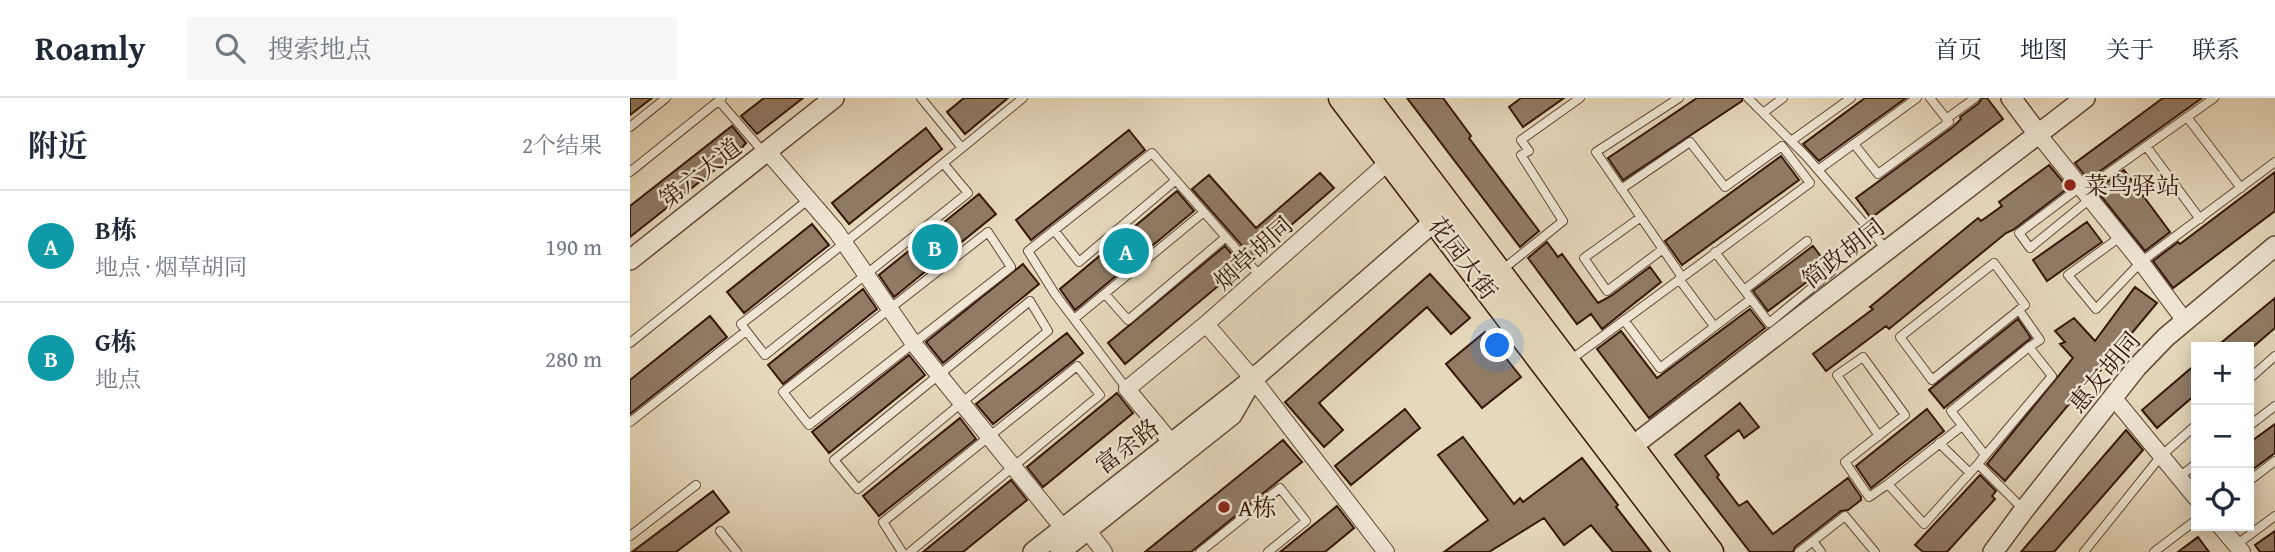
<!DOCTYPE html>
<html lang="zh">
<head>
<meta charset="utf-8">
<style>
	body { margin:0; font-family:"Gentium Book Plus","Noto Serif SC",serif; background:#f6f6f7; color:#1f2937 }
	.controls { position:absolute; right:21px; bottom:21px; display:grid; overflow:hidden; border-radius:0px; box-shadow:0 4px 18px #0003 }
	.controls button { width:63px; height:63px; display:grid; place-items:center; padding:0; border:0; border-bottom:2px solid #e0e1e3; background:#fff; color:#1f2937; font:35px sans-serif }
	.you { position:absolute; left:868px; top:248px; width:24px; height:24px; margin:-18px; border:5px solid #fff; border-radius:50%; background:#1a73e8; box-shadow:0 0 0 10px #1a73e833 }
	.badge { display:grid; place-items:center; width:46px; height:46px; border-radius:50%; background:#ea580c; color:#fff; font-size:23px; font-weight:700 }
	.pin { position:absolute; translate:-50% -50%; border:4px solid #fff; box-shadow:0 2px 7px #0006 }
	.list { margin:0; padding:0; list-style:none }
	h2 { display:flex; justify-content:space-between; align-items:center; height:91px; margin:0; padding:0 28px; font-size:30px }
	h2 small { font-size:23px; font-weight:400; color:#747a83 }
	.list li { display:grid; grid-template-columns:46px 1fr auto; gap:21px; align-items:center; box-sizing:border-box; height:112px; padding:0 28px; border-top:2px solid #e0e1e3 }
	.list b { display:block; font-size:26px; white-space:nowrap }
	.list p { margin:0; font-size:23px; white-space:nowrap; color:#747a83 }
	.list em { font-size:23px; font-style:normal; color:#747a83 }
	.icon { flex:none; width:38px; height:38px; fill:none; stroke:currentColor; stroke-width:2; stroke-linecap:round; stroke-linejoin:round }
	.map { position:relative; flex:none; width:1645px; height:454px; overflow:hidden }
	header { display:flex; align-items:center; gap:42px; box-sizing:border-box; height:98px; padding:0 35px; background:#fff; border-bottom:2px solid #e0e1e3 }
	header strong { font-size:33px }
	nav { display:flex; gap:38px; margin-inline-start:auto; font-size:24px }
	.search { width:490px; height:63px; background:#f6f6f7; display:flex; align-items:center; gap:18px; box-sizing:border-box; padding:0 24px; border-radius:0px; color:#747a83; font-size:26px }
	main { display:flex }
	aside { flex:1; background:#fff }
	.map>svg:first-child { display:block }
</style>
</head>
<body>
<header>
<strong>Roamly</strong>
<div class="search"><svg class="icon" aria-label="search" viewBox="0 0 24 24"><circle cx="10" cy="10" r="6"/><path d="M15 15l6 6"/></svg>搜索地点</div>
<nav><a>首页</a><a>地图</a><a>关于</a><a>联系</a></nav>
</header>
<main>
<aside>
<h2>附近<small>2个结果</small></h2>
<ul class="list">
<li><span class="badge" style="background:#0f9aa8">A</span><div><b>B栋</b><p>地点 · 烟草胡同</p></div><em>190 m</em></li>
<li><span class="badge" style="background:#0f9aa8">B</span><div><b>G栋</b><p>地点</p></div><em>280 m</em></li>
</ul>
</aside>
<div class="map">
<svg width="1645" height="454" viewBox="0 0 1645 454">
	<rect width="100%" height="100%" fill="#e6d8bb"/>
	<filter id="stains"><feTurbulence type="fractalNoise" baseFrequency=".00286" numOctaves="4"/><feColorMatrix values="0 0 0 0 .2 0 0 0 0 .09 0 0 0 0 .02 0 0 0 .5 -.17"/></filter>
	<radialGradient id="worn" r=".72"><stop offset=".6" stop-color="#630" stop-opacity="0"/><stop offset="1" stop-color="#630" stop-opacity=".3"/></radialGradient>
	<!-- building -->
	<path fill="#917b65" stroke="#351708" stroke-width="2" d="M0,0h22l-22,17z
		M134,0h39l-46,36 -16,-18z
		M334,0h44l-43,36 -18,-22z
		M777,0h36l28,38 -2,2 70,93 -19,16z
		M891,0h43l-41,29 -14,-20z
		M1067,0h45v3l-119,79 -15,-22z
		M1235,0h41l-87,63 -16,-17z
		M1352,0h5l16,21 -132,99 -15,-20 97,-71 8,-8 -1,-2 19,-14z
		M1533,0h39l-113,81 -3,-2 -11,-14z
		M102,28l14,17 -5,6 -111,88v-31z
		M296,30l16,21 -93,75 -17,-21z
		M499,32l16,20 -114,90 -15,-20z
		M1151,58l18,24 -117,85 -17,-24z
		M1419,67l19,23 -55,42 -7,3 -117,96 -3,-3 -60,45 -13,-17 60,-45 -3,-2 108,-89 3,3 21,-15 -3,-4z
		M1494,72l46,62 -25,19 -49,-61z
		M1645,74v39l-102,77 -20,-27 25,-19 2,2z
		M690,75l14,15 -81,70 -61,-69 17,-14 47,53z
		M547,93l17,20 -119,99 -15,-21z
		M349,96l17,20 -102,83 -15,-22z
		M1457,124l15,20 -55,39 -14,-21z
		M182,126l17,21 -85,68 -17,-21z
		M917,144l11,15 4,-3 36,49 13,-7 39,-29 11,15 -59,47 -11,-15 -14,10 -49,-66z
		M595,148l17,20 -117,98 -17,-21z
		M1183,148l15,20 -60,45 -15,-20z
		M393,166l16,20 -96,79 -17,-21z
		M800,176l40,44 -19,16 -24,-27 -108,96 24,27 -19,17 -39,-45z
		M1505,189l22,16 -61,73 -2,-2 -89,107 -18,-17 86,-106 -13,-14 5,-2 -10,-11 19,-13 21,23z
		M233,191l14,20 -94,75 -15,-19z
		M1645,200v30l-22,19h-37z
		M1120,211l15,19 -116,90 -52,-69 24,-18 36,47z
		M80,218l17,21 -97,77v-34z
		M1388,221l13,19 -87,70 -15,-18z
		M855,234l36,45 -39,31 -36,-44z
		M437,235l16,20 -90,71 -17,-20z
		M279,257l16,20 -96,78 -17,-21z
		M1566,266v30l-39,34 -15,-18z
		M487,295l16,20 -90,74 -16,-20z
		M1110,305l19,24 -15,11 -5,-8 -34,26 14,19 -2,2 22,29 8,-5 26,33 75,-56 13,19v3l-13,10 -7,1 -46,36 -2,5h-43l-75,-97z
		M775,311l15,19 -69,57 -16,-19z
		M1297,311l17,22 -73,57 -15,-22z
		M330,320l16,21 -97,77 -16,-20z
		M1645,326v29l-26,19v-29z
		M1496,332l17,20 -89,102h-33z
		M833,339l51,67 6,-6 3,4 59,-44 36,47 -2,2 35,45h-38l-22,-27 -27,20 -20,-27 -55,34h-45l44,-32 -50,-65z
		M653,342l19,22 -25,20 -86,70h-46z
		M1350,377l16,16 -4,5 3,3 -48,53h-24l-8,-7z
		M381,382l16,20 -64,52h-40z
		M83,393l16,21 -53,40h-44z
		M707,408l17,22 -29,24h-45z
		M1645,433v21h-15l-5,-7z
		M1568,439l11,15h-31z"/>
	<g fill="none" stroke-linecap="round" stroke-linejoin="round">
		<defs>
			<path id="service" d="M291,0l41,50
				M1049,0l-83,54 86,125
				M1118,0l58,58 81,94
				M89,3l46,53
				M1133,15l20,-15
				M1557,19l54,71
				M1316,21l29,-21
				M0,29l36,-29
				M1161,43l60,-43
				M1224,46l24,30 71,-52 -19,-24
				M1516,48l54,73
				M313,65l25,30 -203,162 -24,-31c96,-73 189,-150 282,-226
				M1188,72l99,-72
				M0,74l92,-74
				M1450,89l-61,46 11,15 60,-49
				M1453,93l131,-93
				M1011,119l-57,41 23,33 56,-42
				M424,132l25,32 97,-82
				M358,134l23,35 -202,158 -26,-33z
				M1490,139l-52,38 28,34 45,-47 134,-100
				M1364,165l31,42 -93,75 -32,-43z
				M872,172l61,-49 -42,-66 8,-4 -8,-11 59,-42
				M1049,181l35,47
				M1114,192l63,-49
				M475,196l23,26 98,-83
				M1121,201l18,24 62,-51
				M400,203l18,30 -190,158 -24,-29z
				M1389,212l21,30 -11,7
				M444,221l130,-107
				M994,222l36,48 91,-69 -36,-47
				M0,245l179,-144
				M939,263l241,-178 -28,-37 -57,41 -35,-45 -69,47
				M1619,281l26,-23
				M497,291l-72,-95 -27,-43 124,-98 108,123
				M0,324l116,-91
				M1332,328l-74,58 36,40 54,-60 74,-88 -23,-29 -78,64 34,44 -7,9 46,46
				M1619,328l26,-20
				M1249,338l-42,-61 26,-18 42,58 -60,47 24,35 19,-13
				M1309,345l31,30
				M1549,379l17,-13
				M1619,383l26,-20
				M90,433l17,21
				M0,438l66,-51
				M1183,443l8,11
				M1606,447l39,-29
				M272,454l-19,-30 194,-156 23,29 -190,157
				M570,454l80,-64 26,33 -38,31
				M1169,454l46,-36 30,36
				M1454,454l77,-96 35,-31
				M1524,454l42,-32"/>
			<path id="minor" d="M1408,36l103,128 44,59
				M137,53l69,80 78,113 149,184
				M576,226l47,55 133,173
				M1483,299l83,101
				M541,344l-44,-53 79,-65 189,-168
				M1590,428l22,26
				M457,432l17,22"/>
			<path id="tertiary" d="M1381,0l27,36
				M0,162l204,-162
				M1000,350l455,-350
				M403,454l220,-173 192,-167
				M430,454l172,-137 15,-26
				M1363,454l31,-42 113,-143 29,-30 109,-91"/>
			<path id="primary" d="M711,0l345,454
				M738,0l343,454"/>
		</defs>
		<!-- service casing -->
		<use href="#service" stroke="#614735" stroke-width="10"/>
		<!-- minor casing -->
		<use href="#minor" stroke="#614735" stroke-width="18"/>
		<!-- tertiary casing -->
		<use href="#tertiary" stroke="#614735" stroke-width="22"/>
		<!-- primary casing -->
		<use href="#primary" stroke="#351708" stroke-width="27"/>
		<!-- service -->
		<use href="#service" stroke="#efe6d3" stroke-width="8"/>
		<!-- minor -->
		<use href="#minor" stroke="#efe6d3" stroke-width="16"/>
		<!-- tertiary -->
		<use href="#tertiary" stroke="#efe6d3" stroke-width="19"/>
		<!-- primary -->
		<use href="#primary" stroke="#e6d8bb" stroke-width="24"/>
	</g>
	<!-- markers -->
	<g fill="#8f2418" stroke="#efe6d3" stroke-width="2.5">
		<circle cx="1440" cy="87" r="7"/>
		<circle cx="594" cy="409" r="7"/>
	</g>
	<g text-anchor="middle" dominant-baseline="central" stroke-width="5" stroke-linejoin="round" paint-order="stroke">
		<!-- street labels -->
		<g font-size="24" fill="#351708" stroke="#efe6d3">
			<text transform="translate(70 75) rotate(-38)">第六大道</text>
			<text transform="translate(623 155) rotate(-42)">烟草胡同</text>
			<text transform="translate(1213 155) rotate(-38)">简政胡同</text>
			<text transform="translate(833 160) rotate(53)">花园大街</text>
			<text transform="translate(1474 274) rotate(-50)">惠友胡同</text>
			<text transform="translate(497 348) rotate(-38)">富余路</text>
		</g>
		<!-- poi labels -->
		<g font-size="24" fill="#351708" stroke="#efe6d3" text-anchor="start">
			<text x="1454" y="87">菜鸟驿站</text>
			<text x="608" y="409">A栋</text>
		</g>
	</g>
	<rect width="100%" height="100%" filter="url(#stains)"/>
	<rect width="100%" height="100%" fill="url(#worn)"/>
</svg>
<div class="controls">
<button>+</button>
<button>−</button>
<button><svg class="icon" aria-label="locate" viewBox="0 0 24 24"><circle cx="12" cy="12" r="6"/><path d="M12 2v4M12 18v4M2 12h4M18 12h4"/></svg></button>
</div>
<div class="you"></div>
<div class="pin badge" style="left:496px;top:153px;background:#0f9aa8">A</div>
<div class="pin badge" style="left:305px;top:149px;background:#0f9aa8">B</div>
</div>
</main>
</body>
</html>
